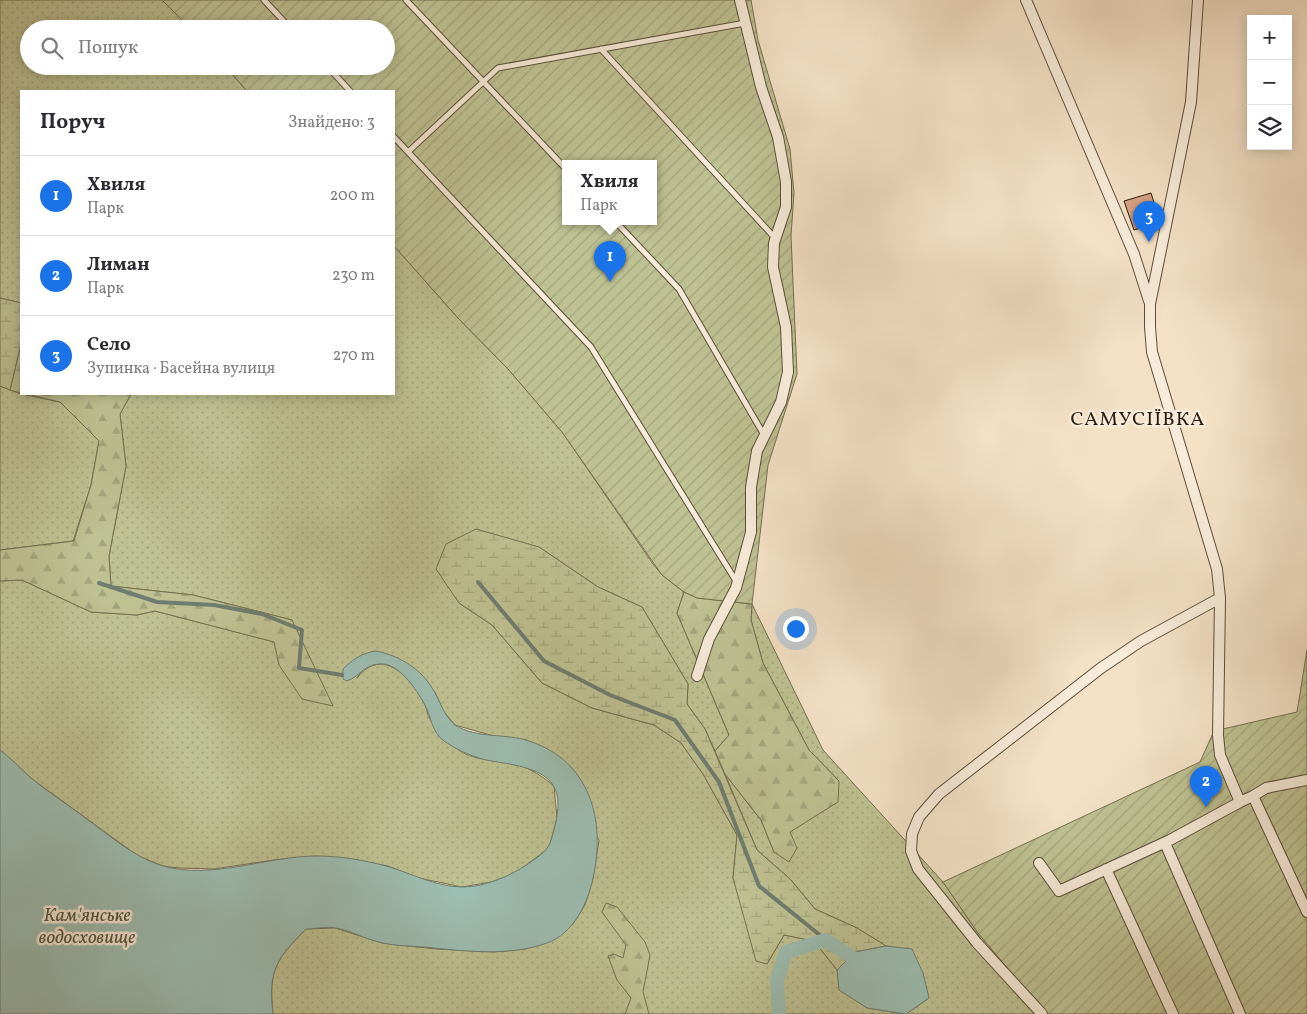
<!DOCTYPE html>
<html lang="uk">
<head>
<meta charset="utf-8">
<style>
	body { margin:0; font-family:Vollkorn,serif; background:#f7f7f7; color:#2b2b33 }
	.controls { position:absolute; right:15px; top:15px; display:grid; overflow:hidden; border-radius:0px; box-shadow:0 2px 12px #0003 }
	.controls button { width:45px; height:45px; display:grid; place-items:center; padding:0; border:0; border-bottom:1px solid #e1e1e2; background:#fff; color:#2b2b33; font:25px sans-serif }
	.you { position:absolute; left:795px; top:628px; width:18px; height:18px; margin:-12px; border:4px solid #fff; border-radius:50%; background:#1a73e8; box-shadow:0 0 0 8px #1a73e833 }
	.badge { display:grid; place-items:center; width:32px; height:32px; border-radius:50%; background:#1a73e8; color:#fff; font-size:16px; font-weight:700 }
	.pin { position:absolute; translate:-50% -41px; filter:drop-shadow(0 1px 2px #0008) }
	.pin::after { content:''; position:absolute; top:26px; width:18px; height:15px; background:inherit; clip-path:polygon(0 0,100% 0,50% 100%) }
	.popup { position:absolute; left:562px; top:160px; width:95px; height:65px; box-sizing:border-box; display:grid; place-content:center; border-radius:0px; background:#fff; filter:drop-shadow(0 1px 4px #0005); font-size:16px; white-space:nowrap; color:#7c7c81 }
	.popup b { font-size:19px; color:#2b2b33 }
	.popup::after { content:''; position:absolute; left:50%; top:100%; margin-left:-10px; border:10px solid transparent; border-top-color:#fff }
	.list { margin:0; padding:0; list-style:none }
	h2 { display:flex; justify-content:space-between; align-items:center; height:65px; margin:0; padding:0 20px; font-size:21px }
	h2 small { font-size:16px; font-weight:400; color:#7c7c81 }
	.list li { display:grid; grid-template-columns:32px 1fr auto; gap:15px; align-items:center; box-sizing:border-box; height:80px; padding:0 20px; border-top:1px solid #e1e1e2 }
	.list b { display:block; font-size:19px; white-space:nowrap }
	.list p { margin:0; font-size:16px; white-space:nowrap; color:#7c7c81 }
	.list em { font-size:16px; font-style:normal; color:#7c7c81 }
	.icon { flex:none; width:28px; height:28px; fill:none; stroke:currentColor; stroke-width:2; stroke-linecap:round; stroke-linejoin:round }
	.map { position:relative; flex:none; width:1307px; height:1014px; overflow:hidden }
	.search { position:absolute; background:#fff; box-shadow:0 2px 12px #0003; left:20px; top:20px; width:375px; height:55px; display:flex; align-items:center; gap:12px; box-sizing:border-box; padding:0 18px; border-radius:28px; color:#7c7c81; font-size:19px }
	.panel { position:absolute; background:#fff; box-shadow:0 2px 12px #0003; left:20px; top:90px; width:375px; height:305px; border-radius:0px }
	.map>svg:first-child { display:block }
</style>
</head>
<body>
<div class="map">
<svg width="1307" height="1014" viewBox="0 0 1307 1014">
	<defs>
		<pattern id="grass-dots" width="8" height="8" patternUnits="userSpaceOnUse" patternTransform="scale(1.25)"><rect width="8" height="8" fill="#bec192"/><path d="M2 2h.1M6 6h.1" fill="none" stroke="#a3a57d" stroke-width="1.8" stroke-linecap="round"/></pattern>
		<pattern id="forest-firs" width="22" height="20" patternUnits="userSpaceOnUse" patternTransform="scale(1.25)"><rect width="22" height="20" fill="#bec192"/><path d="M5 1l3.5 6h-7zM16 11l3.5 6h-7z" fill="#a3a57d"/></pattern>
		<pattern id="wetland-marsh" width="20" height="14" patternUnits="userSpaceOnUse" patternTransform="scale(1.25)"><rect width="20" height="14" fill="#bec192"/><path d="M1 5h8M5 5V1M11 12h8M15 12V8" fill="none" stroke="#a3a57d"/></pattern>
		<pattern id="garden-furrows" width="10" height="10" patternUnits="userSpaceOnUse" patternTransform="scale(1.25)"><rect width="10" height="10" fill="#bec192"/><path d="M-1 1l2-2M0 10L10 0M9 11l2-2" fill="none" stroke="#a3a57d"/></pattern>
	</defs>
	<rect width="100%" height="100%" fill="#f3e0c5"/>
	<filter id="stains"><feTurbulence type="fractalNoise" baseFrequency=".004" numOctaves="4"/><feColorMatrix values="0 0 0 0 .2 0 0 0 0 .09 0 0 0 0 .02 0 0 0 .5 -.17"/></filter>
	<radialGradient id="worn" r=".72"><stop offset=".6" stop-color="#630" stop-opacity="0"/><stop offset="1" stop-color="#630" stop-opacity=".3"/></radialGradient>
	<!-- grass -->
	<path fill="url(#grass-dots)" stroke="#746f50" d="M0,0h162l29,29h-162v37h196l22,25h-226v212l-21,-5z
		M394,246l64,72 50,51 54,63 91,132 9,11 22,17 -7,21 52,122 -14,16 -10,-22 -18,-25 1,-20 -46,-77 -44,-20 -59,-40 -80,56 33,22 50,58 50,25 62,17 27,18 22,31 34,61 -4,43 34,86 17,-29 30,6 23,29 3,20 27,18 38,6h-632c-5,-45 3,-54 33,-85l29,-1 47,15 54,6 58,3 32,-3 47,-25 12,-19 8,-27 6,-38 -72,-100 -30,-3 -42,-12 -12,-14 -8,-19 -59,-41 -19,27c26,-33 54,0 68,27 2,4 2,10 5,14 6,10 17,21 26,29 16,14 43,11 62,17 14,4 25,12 36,21l3,32 -8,30 -35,26 -23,8 -29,5 -48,-10 -26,-11 -37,-7 -35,-3 -42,4 -60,9 -36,-1 -15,-2 -25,-10 -106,-77 -32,-29v-169l22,-1 69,32 46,3 18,-4 120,31 4,23 13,-45 -99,-25 -82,-9 -2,-30 17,-90 -6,-52 11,-20h263z
		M0,386l21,8 39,8 39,39 -8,44 -18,56 -73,9z
		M752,604l71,146 120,132 35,51 68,81h-140l23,-16 -17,-48 -26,-4 -29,-18 -42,-19 -24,-29 -34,-30 -32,-76 36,46 13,32 16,-20 20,-14 29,-37 -30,-31 -46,-87 -12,-43z"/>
	<!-- forest -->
	<path fill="url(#forest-firs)" stroke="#746f50" d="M21,344v49l-11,-3z
		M26,394h105l-11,20 6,52 -17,90 2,30 82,9 99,25 41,86 -31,-7 -23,-34 -5,-23 -119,-31 -18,4 -46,-3 -69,-32 -22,1v-31l74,-9 17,-56 8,-44 -39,-39z
		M684,592l13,6 55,6 -1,16 12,43 46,87 30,31 -1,21 -48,30 7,16 -8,14 -15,-10 -13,-32 -36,-46 -10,-23 14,-16 -52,-122z
		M606,903l11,4 28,35 5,13 -7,37 6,22h-24l6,-16 -14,-18 -9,-24 6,-2 9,4 3,-13 -24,-33z"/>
	<!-- wetland -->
	<path fill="url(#wetland-marsh)" stroke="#746f50" d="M0,298l21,5v41l-11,46 -10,-4z
		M476,529l63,18 59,40 44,20 46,77 -1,20 18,25 52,121 34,30 24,29 42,19 29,18 -31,6 -18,18 -23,-29 -30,-6 -17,29 -11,-3 -23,-83 4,-43 -34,-61 -22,-31 -27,-18 -62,-17 -50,-25 -50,-58 -33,-22 -23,-34 10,-25z"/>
	<!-- garden -->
	<path fill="url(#garden-furrows)" stroke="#746f50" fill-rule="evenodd" d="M162,0h589l7,40 32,109 4,44 -3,43 6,138 -29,91 -16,139 -55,-6 -13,-6 -22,-17 -100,-143 -54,-63 -50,-51 -64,-72v-155h-147l-22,-25h161v-37h-195zM566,163h88v58h-88z
		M1307,650v364h-261l-68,-81 -35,-51 257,-120 14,-31 83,-19z"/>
	<!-- water -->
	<path fill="#9cbdb1" stroke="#6e7d6f" d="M376,651c25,5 47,19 59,42 6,11 10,24 20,32 22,14 51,8 74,16 61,20 77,79 64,137 -5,25 -20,56 -46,65 -39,14 -83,8 -123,4 -14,-1 -28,-1 -41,-4 -16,-3 -31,-12 -47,-15 -9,-2 -21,1 -30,1 -30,30 -38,42 -33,85h-273v-264c11,8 21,19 31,28 17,14 36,26 53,39 25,18 49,40 79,49 50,14 104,-10 154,-10 23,0 47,4 69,10 25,7 50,21 77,21 22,0 47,-11 65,-23 11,-8 21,-13 24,-27 4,-14 10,-36 2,-50 -11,-22 -52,-23 -72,-28 -13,-4 -27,-10 -38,-18 -12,-8 -13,-25 -19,-36 -9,-16 -27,-44 -47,-41 -14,1 -19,13 -31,17l-4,-2v-10c10,-10 19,-16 33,-18z
		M886,946l26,3 11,24 6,25 -23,16 -39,-6 -28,-18 -2,-20 18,-18z"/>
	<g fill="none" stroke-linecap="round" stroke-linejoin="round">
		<!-- stream -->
		<path stroke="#6e7d6f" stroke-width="4" d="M478,582l66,79 66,34 65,25 44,62 40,104 67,54
			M99,583l58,19 57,3 48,9 40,16 -3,38 43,7"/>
		<!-- canal -->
		<path stroke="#9cbdb1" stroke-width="14" d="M779,1014l-2,-34 9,-28 40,-12 41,27"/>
	</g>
	<!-- building -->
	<path fill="#d7a284" stroke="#291d0d" d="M1151,193l9,29 -26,8 -10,-29z"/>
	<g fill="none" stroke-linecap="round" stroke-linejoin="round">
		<defs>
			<path id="lane" d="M264,0l27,29
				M406,0l160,169
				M601,49l174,189
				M327,66l23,25
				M394,137l14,15
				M615,221l64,68 85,146
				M736,581l-145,-234 -183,-195 90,-84 247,-45"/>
			<path id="street" d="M1026,0l108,254 15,47
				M1198,0l-7,102 -41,202v23l2,25 65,217 3,29 -2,137 2,20 20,47 13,-6 54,116
				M697,676l12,-37 27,-51 15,-56v-45l6,-36 24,-49 7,-30 -2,-45 -13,-60 1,-24 12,-36v-25l-8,-45 -17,-50 -21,-87
				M1253,796l13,-8 41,-8
				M1165,843l75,171
				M1039,863l20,28 111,-51 70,-38
				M1106,869l67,145
				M1042,1014l-65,-71 -59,-74 -7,-18 1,-17 7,-17 20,-23 162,-126 40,-27 79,-43"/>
		</defs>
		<!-- lane casing -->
		<use href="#lane" stroke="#5c4e3b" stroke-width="7"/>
		<!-- street casing -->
		<use href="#street" stroke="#5c4e3b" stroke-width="12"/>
		<!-- lane -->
		<use href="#lane" stroke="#f7ebd9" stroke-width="5"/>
		<!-- street -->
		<use href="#street" stroke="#f7ebd9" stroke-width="10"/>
	</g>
	<g text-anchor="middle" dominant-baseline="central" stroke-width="5" stroke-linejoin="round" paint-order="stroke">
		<!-- water labels -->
		<g font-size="19" font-style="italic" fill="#515546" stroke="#f7ebd9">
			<text x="87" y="916">Кам'янське<tspan x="87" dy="22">водосховище</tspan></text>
		</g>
		<!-- quarter labels -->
		<g font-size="20" letter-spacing="1" fill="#291d0d" stroke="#f7ebd9">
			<text x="1138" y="420">САМУСІЇВКА</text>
		</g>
	</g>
	<rect width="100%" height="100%" filter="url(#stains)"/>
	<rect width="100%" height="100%" fill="url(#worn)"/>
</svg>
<div class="controls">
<button>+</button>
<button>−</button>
<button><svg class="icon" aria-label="layers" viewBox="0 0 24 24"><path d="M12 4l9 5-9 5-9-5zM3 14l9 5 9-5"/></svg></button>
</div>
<div class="you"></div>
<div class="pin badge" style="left:610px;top:282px">1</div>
<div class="popup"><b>Хвиля</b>Парк</div>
<div class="pin badge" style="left:1206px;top:807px">2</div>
<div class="pin badge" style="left:1149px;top:242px">3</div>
<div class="search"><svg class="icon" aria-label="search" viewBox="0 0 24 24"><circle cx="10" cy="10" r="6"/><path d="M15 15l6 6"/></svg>Пошук</div>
<section class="panel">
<h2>Поруч<small>Знайдено: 3</small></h2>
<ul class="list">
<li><span class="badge">1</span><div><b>Хвиля</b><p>Парк</p></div><em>200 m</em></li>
<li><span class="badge">2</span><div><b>Лиман</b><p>Парк</p></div><em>230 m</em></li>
<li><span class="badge">3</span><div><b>Село</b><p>Зупинка · Басейна вулиця</p></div><em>270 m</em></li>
</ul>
</section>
</div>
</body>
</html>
